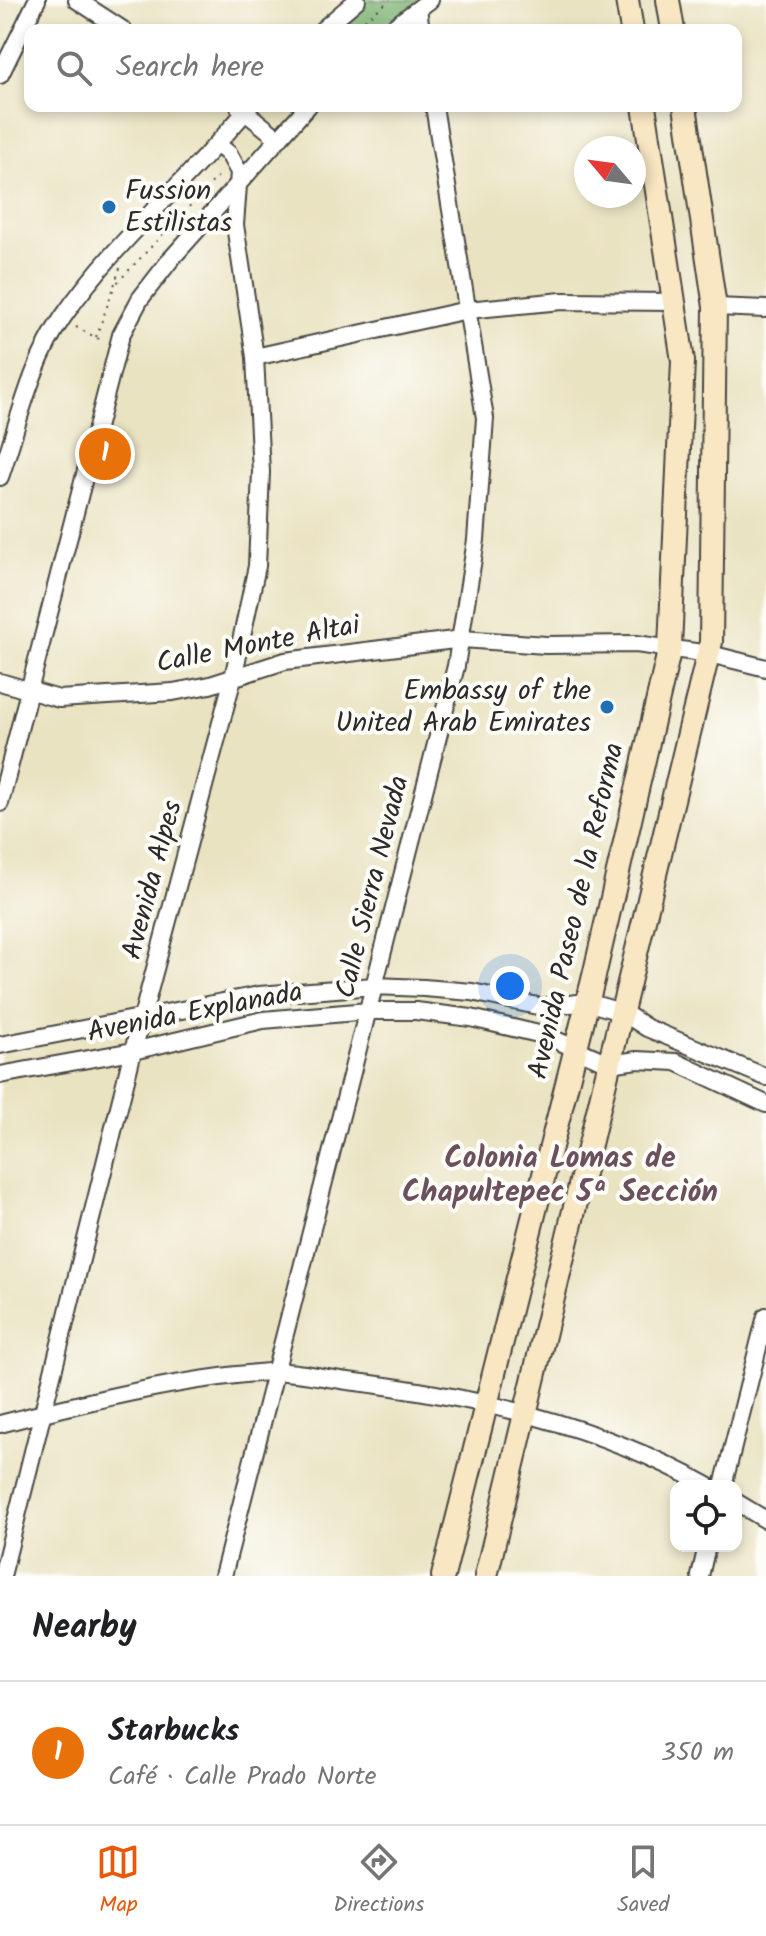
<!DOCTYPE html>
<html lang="en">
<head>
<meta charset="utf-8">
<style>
	body { margin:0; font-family:Kalam,sans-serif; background:#f2f2f2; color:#202124 }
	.controls { position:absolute; right:24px; bottom:24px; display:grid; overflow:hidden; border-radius:16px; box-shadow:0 4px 12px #0003 }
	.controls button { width:72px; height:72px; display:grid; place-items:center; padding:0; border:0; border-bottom:2px solid #e0e0e0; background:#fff; color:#202124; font:40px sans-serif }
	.compass { position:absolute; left:574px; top:136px; width:72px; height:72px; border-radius:50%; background:#fff; box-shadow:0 4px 12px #0003; rotate:299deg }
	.you { position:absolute; left:510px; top:986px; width:28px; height:28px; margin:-20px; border:6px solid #fff; border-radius:50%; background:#1a73e8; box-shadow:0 0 0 12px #1a73e833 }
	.badge { display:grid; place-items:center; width:52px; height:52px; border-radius:50%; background:#ea580c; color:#fff; font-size:26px; font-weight:700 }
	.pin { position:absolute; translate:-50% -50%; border:4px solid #fff; box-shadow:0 2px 8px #0006 }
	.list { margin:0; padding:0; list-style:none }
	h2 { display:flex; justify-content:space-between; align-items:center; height:104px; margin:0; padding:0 32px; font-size:34px }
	h2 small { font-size:26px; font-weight:400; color:#757577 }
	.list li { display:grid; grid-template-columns:52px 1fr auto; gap:24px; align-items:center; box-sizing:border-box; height:144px; padding:0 32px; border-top:2px solid #e0e0e0 }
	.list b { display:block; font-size:30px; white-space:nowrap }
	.list p { margin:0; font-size:26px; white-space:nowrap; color:#757577 }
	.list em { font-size:26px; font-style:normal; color:#757577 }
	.icon { flex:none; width:44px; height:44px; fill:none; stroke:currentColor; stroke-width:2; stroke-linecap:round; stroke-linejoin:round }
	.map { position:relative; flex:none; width:766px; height:1576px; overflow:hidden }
	.search { position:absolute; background:#fff; box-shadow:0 4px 12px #0003; left:24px; right:24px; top:24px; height:88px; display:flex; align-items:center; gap:20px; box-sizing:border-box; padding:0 28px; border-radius:16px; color:#757577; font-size:30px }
	.sheet { height:248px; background:#fff }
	nav { display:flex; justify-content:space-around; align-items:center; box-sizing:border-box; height:112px; border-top:2px solid #e0e0e0; background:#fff; font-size:22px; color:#757577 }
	nav a { display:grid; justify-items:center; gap:4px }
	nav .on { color:#ea580c }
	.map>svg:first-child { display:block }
</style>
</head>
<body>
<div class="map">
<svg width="766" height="1576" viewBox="0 0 766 1576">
	<rect width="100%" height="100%" fill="#fdfcf7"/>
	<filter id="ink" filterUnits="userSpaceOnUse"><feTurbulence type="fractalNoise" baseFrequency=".0125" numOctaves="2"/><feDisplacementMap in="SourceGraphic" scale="16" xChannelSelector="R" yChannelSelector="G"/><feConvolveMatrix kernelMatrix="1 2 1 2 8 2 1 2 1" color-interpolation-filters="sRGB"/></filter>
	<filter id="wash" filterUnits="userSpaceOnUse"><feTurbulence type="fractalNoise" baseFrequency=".006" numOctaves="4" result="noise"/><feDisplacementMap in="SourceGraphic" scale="32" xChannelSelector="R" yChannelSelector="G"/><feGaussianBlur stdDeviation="1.8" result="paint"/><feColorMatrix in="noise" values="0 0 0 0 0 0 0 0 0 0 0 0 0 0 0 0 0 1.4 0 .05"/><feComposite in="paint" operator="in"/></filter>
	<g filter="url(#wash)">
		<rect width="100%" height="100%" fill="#eae3c2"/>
		<!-- forest -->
		<path fill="#76af6c" stroke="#506d4c" stroke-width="2" d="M357,0h73l-40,30h-68z"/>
	</g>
	<g filter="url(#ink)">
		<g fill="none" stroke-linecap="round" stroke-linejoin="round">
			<defs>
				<path id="minor" d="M77,0l46,30
					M418,9l3,21
					M322,30l35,-30
					M390,30l40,-30
					M0,75l37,-75
					M239,107l40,32
					M715,307l51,2
					M255,357l212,-47 95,-9 113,1
					M0,477c18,-52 31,-114 63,-160 53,-77 128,-139 187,-211
					M0,682l59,17 114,-7 37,-7 75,-24 177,-22 84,6 90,-1 74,10 56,14
					M0,803l121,-468 19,-36 31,-40 137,-153
					M0,1045l259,-50 115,-9 50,2 48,4 70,15 45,-5 37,11 23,15 119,49
					M0,1075l133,-24 130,-31 105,-9h48l55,7 76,18 63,28 27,-4 39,2 90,42
					M0,1424c89,-23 177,-45 269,-52 25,-2 53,6 79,9 125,15 249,43 360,105
					M723,1486l43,-170
					M736,1502l30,18
					M2,1576l131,-525 100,-373 24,-112 4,-94 -6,-115 -20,-132 4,-53 -10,-18 -12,-10
					M223,1576l233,-910 20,-126 9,-122 -51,-312
					M700,1576l7,-30"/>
				<path id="secondary" d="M627,0l5,30
					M668,0l5,30
					M443,1576l151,-600 76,-329 13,-286 -39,-255
					M486,1576l225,-934 4,-335 -30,-201"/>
			</defs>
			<!-- minor casing -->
			<use href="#minor" stroke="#484742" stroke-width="20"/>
			<!-- secondary casing -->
			<use href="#secondary" stroke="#484742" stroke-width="26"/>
			<!-- path -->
			<path stroke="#484742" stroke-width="2" stroke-dasharray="2 6" stroke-linecap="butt" d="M352,30l38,-30
				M120,268l-6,18 107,-113
				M76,327l27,14
				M96,337l18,-50"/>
			<!-- minor -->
			<use href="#minor" stroke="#fff" stroke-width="16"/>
			<!-- secondary -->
			<use href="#secondary" stroke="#f9e7c3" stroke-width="22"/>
		</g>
	</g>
	<!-- markers -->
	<g fill="#1f6fb2" stroke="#fdfcf7" stroke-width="3">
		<circle cx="109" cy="207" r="8"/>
		<circle cx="607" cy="707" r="8"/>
	</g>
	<g text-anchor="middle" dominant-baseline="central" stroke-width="8" stroke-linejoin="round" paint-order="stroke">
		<!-- poi labels -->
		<g font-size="28" fill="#2b2b2b" stroke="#fdfcf7" text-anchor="start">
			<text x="125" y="191">Fussion<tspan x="125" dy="32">Estilistas</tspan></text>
			<text x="591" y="691" text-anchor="end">Embassy of the<tspan x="591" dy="32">United Arab Emirates</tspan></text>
		</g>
		<!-- street labels -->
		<g font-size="28" fill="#2b2b2b" stroke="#fdfcf7">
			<text transform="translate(258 645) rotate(-11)">Calle Monte Altai</text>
			<text transform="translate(153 880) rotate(-75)">Avenida Alpes</text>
			<text transform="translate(373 887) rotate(-76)">Calle Sierra Nevada</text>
			<text transform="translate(577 911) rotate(-77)">Avenida Paseo de la Reforma</text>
			<text transform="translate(195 1013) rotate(-11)">Avenida Explanada</text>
		</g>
		<!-- neighbourhood labels -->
		<g font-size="30" font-weight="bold" fill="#6b505e" stroke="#fdfcf7">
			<text x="560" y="1159">Colonia Lomas de<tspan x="560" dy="34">Chapultepec 5ª Sección</tspan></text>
		</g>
	</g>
</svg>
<div class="controls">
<button><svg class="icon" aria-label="locate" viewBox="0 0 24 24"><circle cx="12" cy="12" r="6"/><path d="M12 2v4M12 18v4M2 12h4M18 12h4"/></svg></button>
</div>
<svg class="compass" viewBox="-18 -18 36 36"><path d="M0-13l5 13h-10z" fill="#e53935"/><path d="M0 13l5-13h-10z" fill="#757577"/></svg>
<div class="you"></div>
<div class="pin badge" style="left:105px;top:454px;background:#e8710a">1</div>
<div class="search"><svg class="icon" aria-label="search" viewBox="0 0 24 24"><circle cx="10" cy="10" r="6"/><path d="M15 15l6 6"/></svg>Search here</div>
</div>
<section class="sheet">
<h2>Nearby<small></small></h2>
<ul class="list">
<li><span class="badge" style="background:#e8710a">1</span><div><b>Starbucks</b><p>Café · Calle Prado Norte</p></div><em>350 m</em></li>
</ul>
</section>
<nav>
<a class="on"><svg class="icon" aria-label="map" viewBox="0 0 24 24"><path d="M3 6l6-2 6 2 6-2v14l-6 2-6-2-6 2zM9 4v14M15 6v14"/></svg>Map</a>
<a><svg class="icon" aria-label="directions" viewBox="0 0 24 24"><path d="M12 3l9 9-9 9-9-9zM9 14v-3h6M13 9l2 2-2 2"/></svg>Directions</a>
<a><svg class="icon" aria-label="saved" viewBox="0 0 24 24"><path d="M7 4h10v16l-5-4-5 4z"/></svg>Saved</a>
</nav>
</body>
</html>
